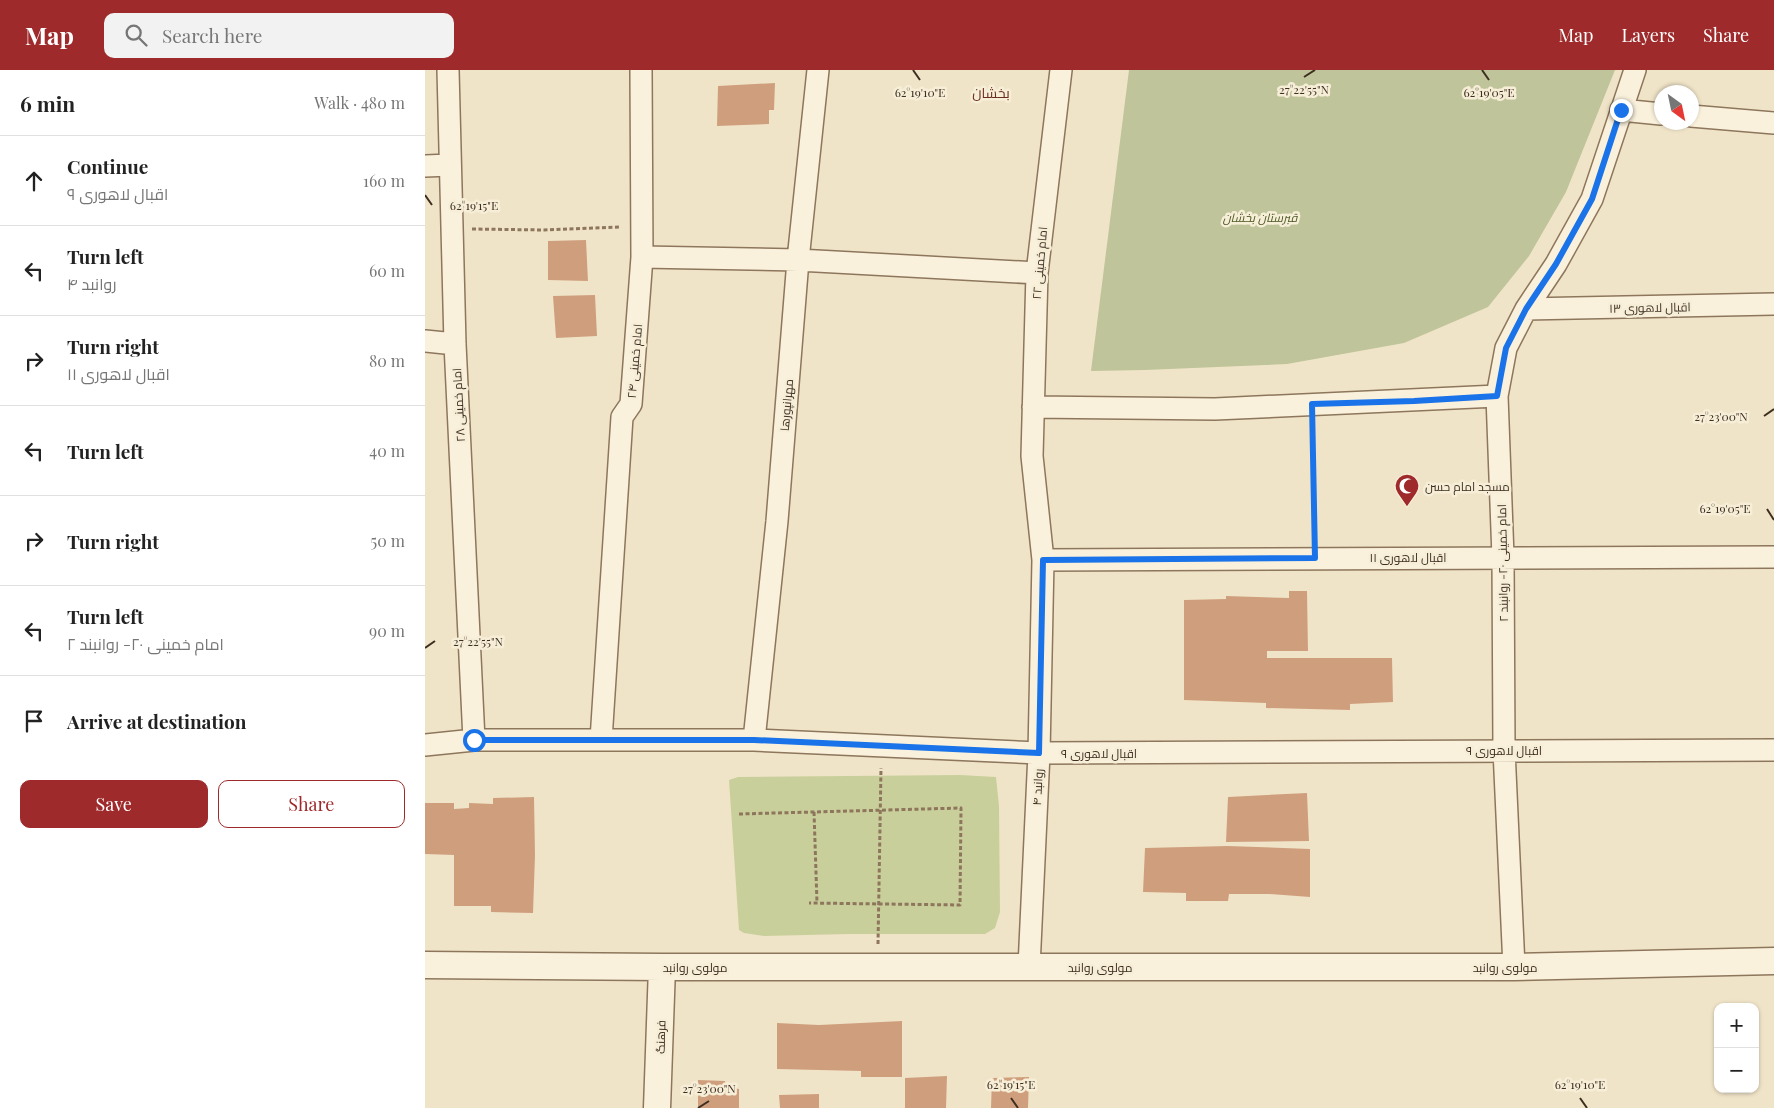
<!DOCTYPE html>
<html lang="en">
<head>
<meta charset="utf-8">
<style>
	body { margin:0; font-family:"Playfair Display",Cairo,serif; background:#f2f2f2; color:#222 }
	.controls { position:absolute; right:15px; bottom:15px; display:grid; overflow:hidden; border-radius:10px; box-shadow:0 1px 4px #0004 }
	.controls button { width:45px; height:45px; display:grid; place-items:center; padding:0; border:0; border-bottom:1px solid #e0e0e0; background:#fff; color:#222; font:25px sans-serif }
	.compass { position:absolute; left:1229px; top:15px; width:45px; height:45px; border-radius:50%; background:#fff; box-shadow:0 1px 4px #0004; rotate:147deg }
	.stop { position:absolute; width:15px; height:15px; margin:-11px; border:4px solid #1a73e8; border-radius:50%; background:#fff }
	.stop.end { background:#1a73e8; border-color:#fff; box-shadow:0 1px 5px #0008 }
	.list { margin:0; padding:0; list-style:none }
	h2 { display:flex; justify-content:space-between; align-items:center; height:65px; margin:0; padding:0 20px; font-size:21px }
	h2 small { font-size:16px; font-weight:400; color:#767676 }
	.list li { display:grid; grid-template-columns:32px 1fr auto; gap:15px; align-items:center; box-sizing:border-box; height:90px; padding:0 20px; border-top:1px solid #e0e0e0 }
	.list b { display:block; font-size:19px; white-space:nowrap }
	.list p { margin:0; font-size:16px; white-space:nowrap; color:#767676 }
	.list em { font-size:16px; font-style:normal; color:#767676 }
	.actions { display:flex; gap:10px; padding:15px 20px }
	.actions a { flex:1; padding:11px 0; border:1px solid #9e2a2b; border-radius:10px; text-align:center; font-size:18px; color:#9e2a2b }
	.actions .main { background:#9e2a2b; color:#fff }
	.icon { flex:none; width:28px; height:28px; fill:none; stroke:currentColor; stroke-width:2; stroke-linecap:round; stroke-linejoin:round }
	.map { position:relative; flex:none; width:1349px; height:1038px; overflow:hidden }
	header { display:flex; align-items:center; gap:30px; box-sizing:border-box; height:70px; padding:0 25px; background:#9e2a2b; color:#fff }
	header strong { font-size:24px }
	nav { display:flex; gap:28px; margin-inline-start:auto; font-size:18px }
	.search { width:350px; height:45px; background:#f2f2f2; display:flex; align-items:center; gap:12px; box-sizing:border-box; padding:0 18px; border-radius:10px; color:#767676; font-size:19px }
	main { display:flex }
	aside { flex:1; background:#fff }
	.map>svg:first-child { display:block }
</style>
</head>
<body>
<header>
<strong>Map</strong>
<div class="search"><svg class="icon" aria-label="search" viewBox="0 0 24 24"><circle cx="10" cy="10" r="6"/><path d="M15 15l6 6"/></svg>Search here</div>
<nav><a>Map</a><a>Layers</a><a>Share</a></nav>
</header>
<main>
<aside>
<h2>6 min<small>Walk · 480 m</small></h2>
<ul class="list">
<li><svg class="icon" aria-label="ahead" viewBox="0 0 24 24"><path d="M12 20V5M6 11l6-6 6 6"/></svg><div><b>Continue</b><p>اقبال لاهوری ۹</p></div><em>160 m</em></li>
<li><svg class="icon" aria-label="left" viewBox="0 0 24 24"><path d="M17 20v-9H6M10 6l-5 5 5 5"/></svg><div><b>Turn left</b><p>روانبد ۴</p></div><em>60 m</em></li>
<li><svg class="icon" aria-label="right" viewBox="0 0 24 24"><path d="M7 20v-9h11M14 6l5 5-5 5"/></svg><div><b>Turn right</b><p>اقبال لاهوری ۱۱</p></div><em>80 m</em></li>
<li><svg class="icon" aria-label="left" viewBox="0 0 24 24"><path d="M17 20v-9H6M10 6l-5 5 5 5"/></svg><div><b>Turn left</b></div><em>40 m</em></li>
<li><svg class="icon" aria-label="right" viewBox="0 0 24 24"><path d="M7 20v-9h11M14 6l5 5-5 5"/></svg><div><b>Turn right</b></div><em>50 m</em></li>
<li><svg class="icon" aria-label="left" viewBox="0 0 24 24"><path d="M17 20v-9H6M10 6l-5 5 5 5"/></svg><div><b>Turn left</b><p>امام خمینی ۲۰- روانبند ۲</p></div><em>90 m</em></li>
<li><svg class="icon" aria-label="arrive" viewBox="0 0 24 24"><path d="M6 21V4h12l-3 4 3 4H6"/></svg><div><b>Arrive at destination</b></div></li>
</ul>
<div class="actions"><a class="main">Save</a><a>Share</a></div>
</aside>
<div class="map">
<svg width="1349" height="1038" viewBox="0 0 1349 1038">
	<rect width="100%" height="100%" fill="#f0e4c8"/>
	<!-- green -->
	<path fill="#c9cf9b" d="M535,705l36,2 3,29 1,106 -5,16 -10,6h-136l-85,2 -20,-3 -5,-3 -10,-150 9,-3z"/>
	<!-- cemetery -->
	<path fill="#bfc49a" d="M704,0h486l-49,122 -37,64 -41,51 -84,36 -117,21 -142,6 -54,1z"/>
	<!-- building -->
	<path fill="#cf9f7d" d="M350,13l-1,27h-5v14l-52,2 1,-40z
		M161,170l2,41 -40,-1v-39z
		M170,225l2,41 -41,2 -3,-42z
		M864,521h18l1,60h-41v7h125l1,44 -43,2v6l-84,-2v-5l-82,-3v-100l42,-1v-3l63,2z
		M882,723l2,48 -83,1 2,-45z
		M109,727l1,58 -2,58 -42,-1v-6h-37v-51l-29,-1v-51h29v6l15,-1v-5l24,1v-6z
		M803,776l82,3v48l-41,-3h-40l-1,7h-42v-8l-43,-1 2,-44z
		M477,951v56h-41v-6l-84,-2v-46l42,2z
		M522,1006l-1,32h-41v-30z
		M604,1007l-1,31h-37l1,-30z
		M273,1010l27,1 1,6 13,2v19h-41z
		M394,1024v14h-39l-1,-13z"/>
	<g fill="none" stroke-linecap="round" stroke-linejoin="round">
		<defs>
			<path id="minor" d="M23,0l7,274 19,396
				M1196,40l40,4
				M1266,46l83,7
				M0,96l25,-1
				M217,187l156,3 239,13
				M1101,239l248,-5
				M0,271l30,3
				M608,337l182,2 282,-13
				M618,490l731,-3
				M176,670l21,-323 9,-13 11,-147 -1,-187
				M329,670l23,-219 21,-261 20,-190
				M0,675l49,-5h280l285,13 735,-3
				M604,897l10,-214 4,-193 -11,-104 5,-183 24,-203
				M1089,897l-10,-217 -1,-193 -6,-161 9,-48 20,-39 30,-45 36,-65 43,-129"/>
			<path id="tertiary" d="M0,895l237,2h852l260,-6
				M232,1038l5,-141"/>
		</defs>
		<!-- minor casing -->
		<use href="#minor" stroke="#8d765c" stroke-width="24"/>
		<!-- tertiary casing -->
		<use href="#tertiary" stroke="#8d765c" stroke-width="29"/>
		<!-- path -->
		<path stroke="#8d765c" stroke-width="3" stroke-dasharray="4 2.5" stroke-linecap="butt" d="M47,159l72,1 77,-3
			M887,356l3,111
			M389,742l3,91
			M314,744l222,-6 -1,97 -151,-2
			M453,874l3,-176"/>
		<!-- minor -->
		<use href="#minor" stroke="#faf1dc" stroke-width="21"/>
		<!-- tertiary -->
		<use href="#tertiary" stroke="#faf1dc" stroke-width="26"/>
	</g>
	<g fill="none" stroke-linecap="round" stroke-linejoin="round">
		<!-- route -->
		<path stroke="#1a73e8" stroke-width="6" d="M49,670h280l285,13 4,-193 272,-2 -3,-154 102,-3 83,-5 9,-48 20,-39 30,-45 36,-65 29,-89"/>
	</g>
	<!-- ticks -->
	<path fill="none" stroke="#3d2e20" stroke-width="2" d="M488,0l7,10M1057,0l7,10M879,7l11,-7M0,125l7,10M1339,346l10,-7M1342,439l7,11M0,578l10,-7M586,1028l7,10M1155,1028l7,10M273,1038l11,-7"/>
	<!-- icons -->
	<defs>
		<symbol id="mosque-pin" viewBox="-11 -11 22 30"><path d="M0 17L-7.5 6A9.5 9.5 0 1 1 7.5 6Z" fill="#9e2a2b" stroke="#f7eed8"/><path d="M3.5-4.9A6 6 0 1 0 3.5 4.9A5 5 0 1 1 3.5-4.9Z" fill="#fff"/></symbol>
	</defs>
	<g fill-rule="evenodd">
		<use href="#mosque-pin" x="968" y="402" width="28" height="38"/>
	</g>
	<g text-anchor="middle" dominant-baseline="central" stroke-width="5" stroke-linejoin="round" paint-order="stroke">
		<!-- park labels -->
		<g font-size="12" font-style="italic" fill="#4d5a26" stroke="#f7eed8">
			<text x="835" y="147">قبرستان بخشان</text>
		</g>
		<!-- street labels -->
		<g font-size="12" fill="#3d2e20" stroke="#f7eed8">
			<text transform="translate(614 193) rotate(-85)">امام خمینی ۲۲</text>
			<text transform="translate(1225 237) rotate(-1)">اقبال لاهوری ۱۳</text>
			<text transform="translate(209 291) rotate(-85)">امام خمینی ۲۴</text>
			<text transform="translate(33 335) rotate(-93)">امام خمینی ۲۸</text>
			<text transform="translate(361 335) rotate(-85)">مهرانپورها</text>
			<text x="983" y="487">اقبال لاهوری ۱۱</text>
			<text transform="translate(1077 493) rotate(-91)">امام خمینی ۲۰- روانبند ۲</text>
			<text x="1079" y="680">اقبال لاهوری ۹</text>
			<text x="674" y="683">اقبال لاهوری ۹</text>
			<text transform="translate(612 717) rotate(-87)">روانبد ۴</text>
			<text x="270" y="897">مولوی روانبد</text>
			<text x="675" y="897">مولوی روانبد</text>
			<text x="1080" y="897">مولوی روانبد</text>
			<text transform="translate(235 967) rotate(-88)">فرهنگ</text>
		</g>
		<!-- poi labels -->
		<g font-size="12" fill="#3d2e20" stroke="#f7eed8" text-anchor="start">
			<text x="1000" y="416">مسجد امام حسن</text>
		</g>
		<!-- neighbourhood labels -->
		<g font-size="14" fill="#6b2e1e" stroke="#f7eed8">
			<text x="566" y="22">بخشان</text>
		</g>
	</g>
	<g font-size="12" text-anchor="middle" fill="#3d2e20" stroke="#f7eed8" stroke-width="5" stroke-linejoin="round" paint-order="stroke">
		<text x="879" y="24">27°22'55"N</text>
		<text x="495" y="27">62°19'10"E</text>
		<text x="1064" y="27">62°19'05"E</text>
		<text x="49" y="140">62°19'15"E</text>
		<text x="1296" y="351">27°23'00"N</text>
		<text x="1300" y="443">62°19'05"E</text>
		<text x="53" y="576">27°22'55"N</text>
		<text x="586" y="1019">62°19'15"E</text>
		<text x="1155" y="1019">62°19'10"E</text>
		<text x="284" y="1023">27°23'00"N</text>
	</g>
</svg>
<div class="controls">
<button>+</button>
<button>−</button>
</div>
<svg class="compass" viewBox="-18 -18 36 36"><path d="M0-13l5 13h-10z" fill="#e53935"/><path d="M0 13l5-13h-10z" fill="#767676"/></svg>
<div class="stop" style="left:49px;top:670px"></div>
<div class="stop end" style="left:1196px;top:40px"></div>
</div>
</main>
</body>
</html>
